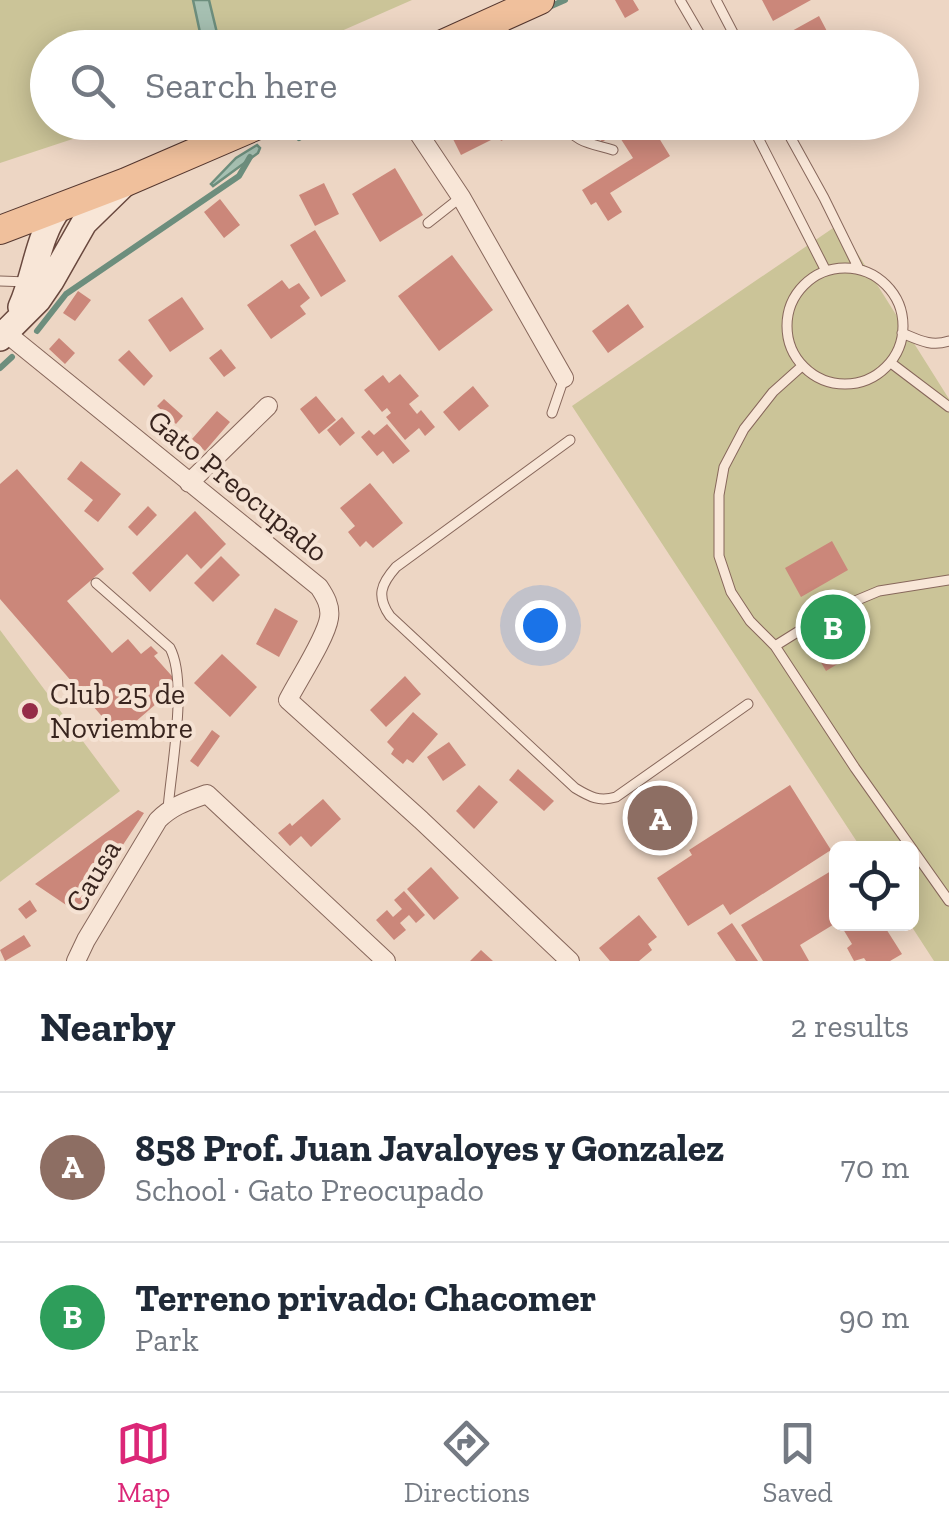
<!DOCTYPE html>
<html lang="en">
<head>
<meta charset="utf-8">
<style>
	body { margin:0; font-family:"Zilla Slab",serif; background:#f6f6f7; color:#1f2937 }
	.controls { position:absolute; right:30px; bottom:30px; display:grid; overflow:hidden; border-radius:15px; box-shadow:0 5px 25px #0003 }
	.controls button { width:90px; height:90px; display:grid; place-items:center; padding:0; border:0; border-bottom:2px solid #e0e1e3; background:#fff; color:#1f2937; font:50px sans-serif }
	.you { position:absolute; left:540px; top:625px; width:35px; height:35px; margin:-25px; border:8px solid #fff; border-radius:50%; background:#1a73e8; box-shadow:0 0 0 15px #1a73e833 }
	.badge { display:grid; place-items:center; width:65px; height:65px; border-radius:50%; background:#db2777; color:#fff; font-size:32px; font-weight:700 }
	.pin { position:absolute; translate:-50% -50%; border:5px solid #fff; box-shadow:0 2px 10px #0006 }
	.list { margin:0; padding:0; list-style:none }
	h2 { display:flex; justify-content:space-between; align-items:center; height:130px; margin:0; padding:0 40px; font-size:42px }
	h2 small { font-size:32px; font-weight:400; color:#747a83 }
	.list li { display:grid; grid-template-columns:65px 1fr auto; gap:30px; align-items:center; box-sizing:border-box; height:150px; padding:0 40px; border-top:2px solid #e0e1e3 }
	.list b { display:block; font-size:38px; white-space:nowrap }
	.list p { margin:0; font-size:32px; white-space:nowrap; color:#747a83 }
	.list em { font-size:32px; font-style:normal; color:#747a83 }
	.icon { flex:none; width:55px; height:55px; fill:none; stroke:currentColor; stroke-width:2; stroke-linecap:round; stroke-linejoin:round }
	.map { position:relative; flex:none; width:949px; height:961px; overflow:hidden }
	.search { position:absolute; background:#fff; box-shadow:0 5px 25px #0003; left:30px; right:30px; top:30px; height:110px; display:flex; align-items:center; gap:25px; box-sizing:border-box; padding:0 35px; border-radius:55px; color:#747a83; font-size:38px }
	.sheet { height:430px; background:#fff }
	nav { display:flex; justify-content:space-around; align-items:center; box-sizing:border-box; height:140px; border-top:2px solid #e0e1e3; background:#fff; font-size:28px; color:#747a83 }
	nav a { display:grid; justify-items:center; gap:5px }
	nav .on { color:#db2777 }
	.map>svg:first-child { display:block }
</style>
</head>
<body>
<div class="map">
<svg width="949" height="961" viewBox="0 0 949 961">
	<rect width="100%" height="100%" fill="#edd6c4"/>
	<!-- green -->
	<path fill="#cbc498" d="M0,0h412l-107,47 -257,1v74l73,1 -121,40z
		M839,224l110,175v562h-15l-24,-37 2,-76h-51l-289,-442z
		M0,630l120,161 -120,91z"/>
	<!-- water -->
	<path fill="#a6c0b2" stroke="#6d8e7d" stroke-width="2.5" d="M193,0h16l8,33 5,14h-25l4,-10z
		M257,145l3,3 -2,5 -45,33 -2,-2 25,-26z"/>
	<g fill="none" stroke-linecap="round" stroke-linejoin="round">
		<!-- stream -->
		<path stroke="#6d8e7d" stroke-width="6" d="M549,7l16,-7
			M299,138l24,-16
			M37,331l29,-37 173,-118 11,-19
			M0,368l12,-11"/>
	</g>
	<!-- building -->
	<path fill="#cb877a" d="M615,0h18l6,10 -14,8z
		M762,0h49l-38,21z
		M819,16l10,19 -20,11 1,2h-24l-5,-11z
		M539,30l10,18h-22l-4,-8z
		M457,122h69l3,5 -28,14 -2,-5 -38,19 -14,-28z
		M590,122h71l-23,14 2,3 14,-9 16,26 -60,37 12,19 -14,9 -12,-19 -5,3 -9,-15 51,-32 -16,-25 -15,9z
		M395,168l28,47 -43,27 -28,-48z
		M324,183l15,31 -24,12 -16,-31z
		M220,199l20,26 -16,13 -20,-26z
		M315,230l31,51 -25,16 -31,-52z
		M452,255l41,55 -54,41 -41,-55z
		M282,280l7,9 10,-6 11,15 -10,8 6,8 -35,25 -24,-34z
		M78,291l13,9 -16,21 -12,-8z
		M182,297l22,32 -34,23 -22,-32z
		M628,304l16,23 -36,26 -16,-22z
		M59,338l16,15 -10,11 -16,-15z
		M221,349l15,19 -12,9 -15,-19z
		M129,350l24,26 -9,10 -26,-26z
		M400,374l19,22 -10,8 8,10 4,-4 14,17 -10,9 -6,-8 -14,12 -19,-23 5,-4 -4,-5 -5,4 -18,-22 19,-15 6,8z
		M473,386l16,20 -30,25 -16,-19z
		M316,396l20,24 -17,14 -19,-25z
		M164,399l19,17 -7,8 -19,-18z
		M217,411l13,11 -25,29 -13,-12z
		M342,417l13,16 -15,13 -13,-16z
		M387,424l23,27 -17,13 -10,-13 -6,5 -16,-19 8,-7 5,5z
		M81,461l40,33 -23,28 -14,-11 9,-11 -26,-21z
		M17,469l87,100 -37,32 45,52 16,-14 13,15 10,-8 7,7 -4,3 25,28 -60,52 -119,-137v-115z
		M370,483l33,40 -30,25 -7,-7 -6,6 -12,-15 7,-6 -15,-18z
		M148,506l9,9 -20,21 -9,-9z
		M195,511l31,33 -25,25 -14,-15 -37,38 -18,-19z
		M832,541l16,29 -47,27 -16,-29z
		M221,556l19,19 -27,27 -19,-19z
		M275,608l23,13 -19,36 -23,-13z
		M833,641l11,19 -18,11 -11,-19z
		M222,654l35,33 -27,30 -36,-34z
		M405,676l16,18 -35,33 -16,-17z
		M413,712l25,22 -25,29 -6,-4 -4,5 -12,-10 3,-5 -7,-7z
		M212,730l8,6 -22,31 -8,-6z
		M449,742l17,23 -23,16 -16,-24z
		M518,769l36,32 -10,10 -35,-31z
		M479,785l19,17 -24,27 -18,-18z
		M790,785l41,65 -101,65 -7,-11 -35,22 -31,-48 35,-23 -3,-5z
		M323,799l18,20 -30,28 -10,-11 -11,10 -12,-13 12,-10 2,3z
		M138,810l6,3 -66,100 -43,-29z
		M431,867l28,31 -25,22 -27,-31z
		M836,868v55l-36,22 9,16h-46l-22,-36z
		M404,891l21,24 -9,8 -7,-8 -9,8 6,7 -12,10 -18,-20 11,-10 6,7 9,-8 -8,-9z
		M30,900l7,11 -11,8 -8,-10z
		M639,915l18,22 -9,7 4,6 -13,11h-29l-11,-13z
		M732,923l26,38h-22l-19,-28z
		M840,924h43l19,30 -12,7h-24l-2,-3 -10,3 -7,-13 5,-4z
		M24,935l7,11 -26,15 -5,-11z
		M481,950l12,11h-23z"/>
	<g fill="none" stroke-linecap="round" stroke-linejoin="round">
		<defs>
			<path id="service" d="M680,0l28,48
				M716,0l25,48
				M498,22l17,26
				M562,122c14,21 28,21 51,28
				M750,122l76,149
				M782,122l42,76 35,71
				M428,223l33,-26
				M787 326a58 58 0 1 1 116 0a58 58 0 1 1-116 0Z
				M0,281l28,1
				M902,333c17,7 29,14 47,8
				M891,363l58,44
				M802,366l-29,26 -29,37 -20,38 -5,28v61l12,36 19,29 25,25 80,122 94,133
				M552,413l12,-35
				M570,440l-174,127c-15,17 -20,29 -6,49l185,172c15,9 24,14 41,9l132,-93
				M96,583l74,65c18,34 1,121 -2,161
				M775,646l56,-35 48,-20 70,-11"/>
			<path id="minor" d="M411,122l50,75 103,181
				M6,333l313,254c6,9 12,19 10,31 -3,20 -31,62 -41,82l133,120 149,141
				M189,483l79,-77
				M76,961l10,-21 72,-120c15,-15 30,-19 49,-26l179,167"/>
			<path id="secondary" d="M21,307c15,-33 16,-70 38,-99
				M0,338l38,-38 13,-19 33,-58 42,-41"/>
			<path id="primary" d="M434,48l106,-48
				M0,230l126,-48 139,-60"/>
		</defs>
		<!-- service casing -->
		<use href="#service" stroke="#87675b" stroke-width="11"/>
		<!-- minor casing -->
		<use href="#minor" stroke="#87675b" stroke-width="20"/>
		<!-- secondary casing -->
		<use href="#secondary" stroke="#69483e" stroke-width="28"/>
		<!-- primary casing -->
		<use href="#primary" stroke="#55372f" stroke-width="30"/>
		<!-- service -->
		<use href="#service" stroke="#f8e6d7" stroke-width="9"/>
		<!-- minor -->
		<use href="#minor" stroke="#f8e6d7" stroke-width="18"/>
		<!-- secondary -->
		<use href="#secondary" stroke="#f8e6d7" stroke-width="25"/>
		<!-- primary -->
		<use href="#primary" stroke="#f0c09c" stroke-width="28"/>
	</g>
	<!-- markers -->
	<circle fill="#952c48" stroke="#f5e2d3" stroke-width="4" cx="30" cy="711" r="10"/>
	<g text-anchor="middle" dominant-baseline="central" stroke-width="8" stroke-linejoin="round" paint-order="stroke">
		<!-- street labels -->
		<g font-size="30" fill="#38241e" stroke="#f5e2d3">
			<text transform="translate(238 486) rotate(39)">Gato Preocupado</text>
			<text transform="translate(93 876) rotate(-59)">Causa</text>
		</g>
		<!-- poi labels -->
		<g font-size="30" fill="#38241e" stroke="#f5e2d3" text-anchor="start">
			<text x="50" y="694">Club 25 de<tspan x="50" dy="34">Noviembre</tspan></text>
		</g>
	</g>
</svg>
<div class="controls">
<button><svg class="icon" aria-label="locate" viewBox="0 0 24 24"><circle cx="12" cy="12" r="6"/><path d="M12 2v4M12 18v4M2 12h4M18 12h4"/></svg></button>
</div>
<div class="you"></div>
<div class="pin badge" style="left:660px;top:818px;background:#8d6e63">A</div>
<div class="pin badge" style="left:833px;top:627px;background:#2e9e5b">B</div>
<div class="search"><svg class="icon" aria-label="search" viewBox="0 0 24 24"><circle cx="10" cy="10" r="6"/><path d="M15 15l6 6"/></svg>Search here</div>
</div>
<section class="sheet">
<h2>Nearby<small>2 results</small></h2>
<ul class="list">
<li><span class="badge" style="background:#8d6e63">A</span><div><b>858 Prof. Juan Javaloyes y Gonzalez</b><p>School · Gato Preocupado</p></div><em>70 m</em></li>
<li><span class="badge" style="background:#2e9e5b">B</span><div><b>Terreno privado: Chacomer</b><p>Park</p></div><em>90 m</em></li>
</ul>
</section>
<nav>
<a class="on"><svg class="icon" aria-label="map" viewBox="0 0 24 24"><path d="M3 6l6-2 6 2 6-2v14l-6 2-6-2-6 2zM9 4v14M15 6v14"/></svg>Map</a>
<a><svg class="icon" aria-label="directions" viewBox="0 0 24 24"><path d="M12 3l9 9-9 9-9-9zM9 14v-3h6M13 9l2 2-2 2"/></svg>Directions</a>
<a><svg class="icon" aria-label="saved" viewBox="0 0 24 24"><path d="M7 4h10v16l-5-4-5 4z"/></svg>Saved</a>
</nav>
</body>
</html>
